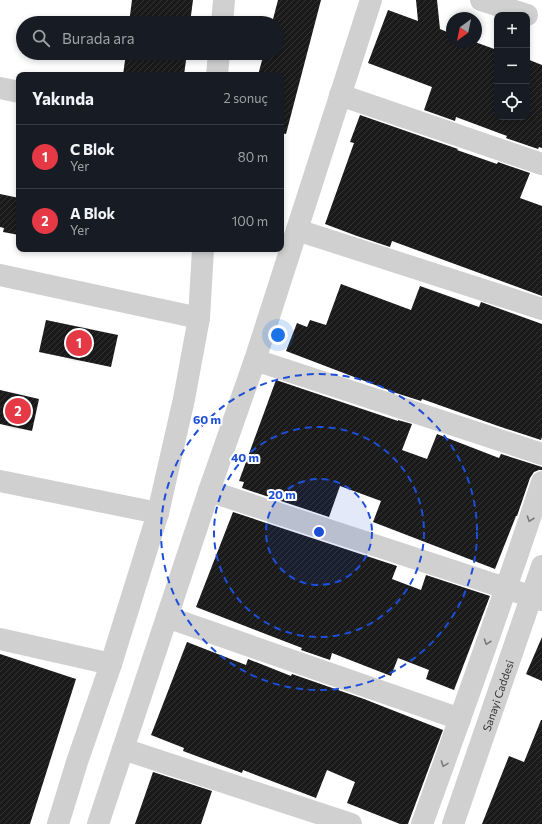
<!DOCTYPE html>
<html lang="tr">
<head>
<meta charset="utf-8">
<style>
	body { margin:0; font-family:Commissioner,sans-serif; background:#242831; color:#f1f3f6 }
	.controls { position:absolute; right:12px; top:12px; display:grid; overflow:hidden; border-radius:8px; box-shadow:0 2px 6px #0003 }
	.controls button { width:36px; height:36px; display:grid; place-items:center; padding:0; border:0; border-bottom:1px solid #363941; background:#171b24; color:#f1f3f6; font:20px sans-serif }
	.compass { position:absolute; left:446px; top:12px; width:36px; height:36px; border-radius:50%; background:#171b24; box-shadow:0 2px 6px #0003; rotate:213deg }
	.you { position:absolute; left:278px; top:335px; width:14px; height:14px; margin:-10px; border:3px solid #fff; border-radius:50%; background:#1a73e8; box-shadow:0 0 0 6px #1a73e833 }
	.badge { display:grid; place-items:center; width:26px; height:26px; border-radius:50%; background:#e63946; color:#fff; font-size:13px; font-weight:700 }
	.pin { position:absolute; translate:-50% -50%; border:2px solid #fff; box-shadow:0 1px 4px #0006 }
	.list { margin:0; padding:0; list-style:none }
	h2 { display:flex; justify-content:space-between; align-items:center; height:52px; margin:0; padding:0 16px; font-size:17px }
	h2 small { font-size:13px; font-weight:400; color:#9ea1a6 }
	.list li { display:grid; grid-template-columns:26px 1fr auto; gap:12px; align-items:center; box-sizing:border-box; height:64px; padding:0 16px; border-top:1px solid #363941 }
	.list b { display:block; font-size:15px; white-space:nowrap }
	.list p { margin:0; font-size:13px; white-space:nowrap; color:#9ea1a6 }
	.list em { font-size:13px; font-style:normal; color:#9ea1a6 }
	.icon { flex:none; width:22px; height:22px; fill:none; stroke:currentColor; stroke-width:2; stroke-linecap:round; stroke-linejoin:round }
	.map { position:relative; flex:none; width:542px; height:824px; overflow:hidden }
	.search { position:absolute; background:#171b24; box-shadow:0 2px 6px #0003; left:16px; top:16px; width:268px; height:44px; display:flex; align-items:center; gap:10px; box-sizing:border-box; padding:0 14px; border-radius:22px; color:#9ea1a6; font-size:15px }
	.panel { position:absolute; background:#171b24; box-shadow:0 2px 6px #0003; left:16px; top:72px; width:268px; height:180px; border-radius:8px }
	.map>svg:first-child { display:block }
</style>
</head>
<body>
<div class="map">
<svg width="542" height="824" viewBox="0 0 542 824">
	<defs>
		<pattern id="building-hatch" width="6" height="6" patternUnits="userSpaceOnUse"><rect width="6" height="6" fill="#1a1a1a"/><path d="M-1 1l2-2M0 6l6-6M5 7l2-2" fill="none" stroke="#333"/></pattern>
	</defs>
	<rect width="100%" height="100%" fill="#fff"/>
	<!-- building -->
	<path fill="url(#building-hatch)" d="M132,0h61l-3,23h-61z
		M278,0h43l-35,134 -5,-1v-58h-23l6,-22h13v-30h-5z
		M416,0h21l3,29 12,5v8h23l22,8v67h30v-58l15,6v83l-3,-1 -1,2 -32,-11 1,-2 -51,-19 -1,4 -31,-11 8,-23 -64,-24 20,-53 30,11z
		M126,53h61l-3,22h-61z
		M360,115l98,34 -1,1 40,14 1,-2 32,11 -10,25 22,8v90l-150,-55 -2,6 -33,-11 -32,-12 29,-81 -4,-1z
		M0,194l19,4v37l-16,-3 1,-4 -4,-1z
		M341,284l70,26 9,-24 59,21 2,-5 61,22v113l-1,3 -43,-14 -76,-27 -1,2 -25,-8 -110,-42 11,-28 10,4 3,-7 16,5z
		M46,320l72,15 -7,32 -72,-15z
		M276,380l122,41v-1l14,4 -10,26 25,9 10,-25 62,24 2,-4 41,13v3h-3l-5,2 -4,6 -13,38h-1l-21,53 -122,-47 8,-21 -41,-15 -11,31 -87,-29 2,-6 -5,-1z
		M0,390l39,9 -7,32 -32,-7z
		M233,512l164,54 -5,13 29,11 5,-15 64,21 -36,94 -28,-11 3,-9 -31,-12 -7,18 -59,-23 -2,7 -29,-10 1,-2 -106,-41z
		M542,637v44l-16,-7z
		M187,642l59,23 2,-6 43,17 1,-2 72,25 79,31 -35,94h-8l-53,-21 8,-21 -28,-12 -11,28 -73,-28 -1,3 -59,-22 1,-3 -33,-13z
		M0,654l76,25 -46,145h-30z
		M541,720h1v104h-60l27,-68 15,6z
		M153,772l59,19 -11,33h-66z"/>
	<g fill="none" stroke-linecap="round" stroke-linejoin="round">
		<!-- minor -->
		<g stroke="#d0d0d0" stroke-width="22">
			<path d="M481,0l46,15"/>
			<path d="M222,23l2,-23"/>
			<path d="M217,75l2,-22"/>
			<path d="M0,88l19,4"/>
			<path d="M340,95l202,69"/>
			<path d="M297,230l245,79"/>
			<path d="M0,275l199,43"/>
			<path d="M255,360l287,94"/>
			<path d="M0,481l158,32"/>
			<path d="M209,491l333,109"/>
			<path d="M167,617l293,102"/>
			<path d="M0,639l111,25"/>
			<path d="M123,749l228,75"/>
			<path d="M58,824l19,-62 34,-98 47,-151 26,-114 15,-81 4,-69"/>
			<path d="M98,824l111,-333 46,-131 116,-360"/>
			<path d="M422,824c41,-113 82,-227 120,-342"/>
			<path id="s1" d="M453,824l89,-258"/>
		</g>
	</g>
	<!-- one-way arrows -->
	<defs><path id="oneway-chevron" d="M-2-3.5L2.5 0L-2 3.5" fill="none" stroke-width="1.6" stroke-linecap="round" stroke-linejoin="round"/></defs>
	<g stroke="#7a7a7a">
		<use href="#oneway-chevron" transform="translate(530 519) rotate(109)"/>
		<use href="#oneway-chevron" transform="translate(487 642) rotate(109)"/>
		<use href="#oneway-chevron" transform="translate(444 764) rotate(110)"/>
	</g>
	<!-- distance rings -->
	<circle cx="319" cy="532" r="53" fill="#1d4ed8" fill-opacity=".12"/>
	<g fill="none" stroke="#1d4ed8" stroke-width="2" stroke-dasharray="7 5">
		<circle cx="319" cy="532" r="53"/>
		<circle cx="319" cy="532" r="105"/>
		<circle cx="319" cy="532" r="158"/>
	</g>
	<g text-anchor="middle" dominant-baseline="central" stroke-width="4" stroke-linejoin="round" paint-order="stroke">
		<!-- street labels -->
		<g font-size="11" fill="#333" stroke="#fff">
			<text stroke="none"><textPath href="#s1" startOffset="136">Sanayi Caddesi</textPath></text>
		</g>
	</g>
	<circle cx="319" cy="532" r="6" fill="#1d4ed8" stroke="#fff" stroke-width="2"/>
	<g font-size="12" text-anchor="middle" font-weight="bold" fill="#1d4ed8" stroke="#fff" stroke-width="4" stroke-linejoin="round" paint-order="stroke">
		<text x="207" y="424">60 m</text>
		<text x="245" y="462">40 m</text>
		<text x="282" y="499">20 m</text>
	</g>
</svg>
<div class="controls">
<button>+</button>
<button>−</button>
<button><svg class="icon" aria-label="locate" viewBox="0 0 24 24"><circle cx="12" cy="12" r="6"/><path d="M12 2v4M12 18v4M2 12h4M18 12h4"/></svg></button>
</div>
<svg class="compass" viewBox="-18 -18 36 36"><path d="M0-13l5 13h-10z" fill="#e53935"/><path d="M0 13l5-13h-10z" fill="#9ea1a6"/></svg>
<div class="you"></div>
<div class="pin badge" style="left:79px;top:343px">1</div>
<div class="pin badge" style="left:18px;top:411px">2</div>
<div class="search"><svg class="icon" aria-label="search" viewBox="0 0 24 24"><circle cx="10" cy="10" r="6"/><path d="M15 15l6 6"/></svg>Burada ara</div>
<section class="panel">
<h2>Yakında<small>2 sonuç</small></h2>
<ul class="list">
<li><span class="badge">1</span><div><b>C Blok</b><p>Yer</p></div><em>80 m</em></li>
<li><span class="badge">2</span><div><b>A Blok</b><p>Yer</p></div><em>100 m</em></li>
</ul>
</section>
</div>
</body>
</html>
